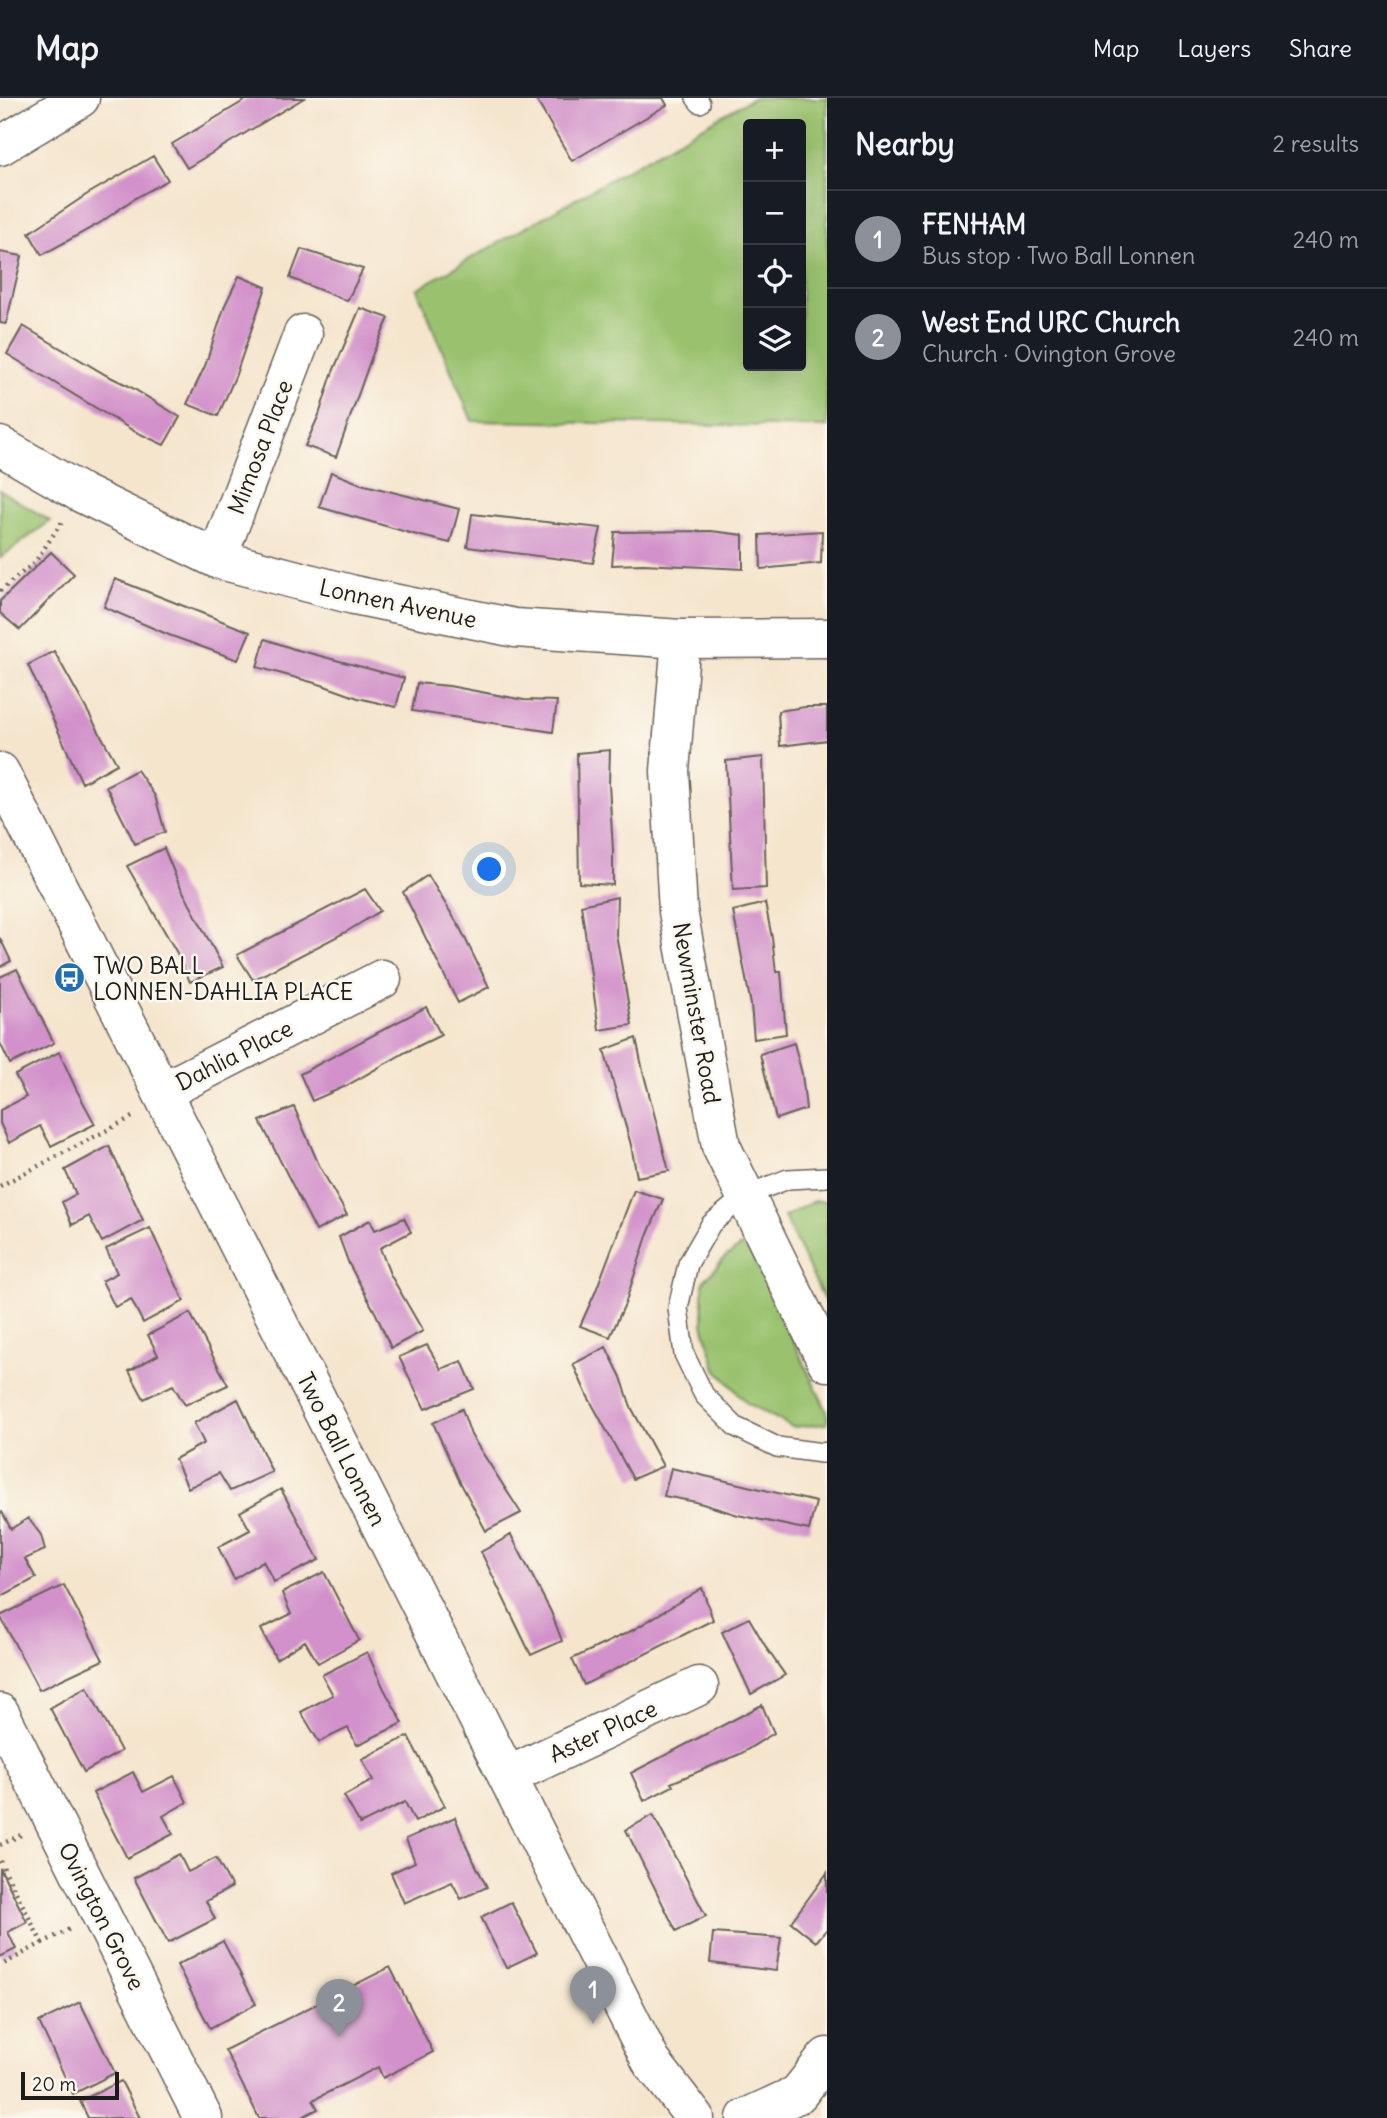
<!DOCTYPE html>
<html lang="en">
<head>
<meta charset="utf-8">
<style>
	body { margin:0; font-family:Delius,sans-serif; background:#20242c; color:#f1f3f6 }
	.controls { position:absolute; right:21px; top:21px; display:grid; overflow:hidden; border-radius:7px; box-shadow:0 7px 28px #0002 }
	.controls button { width:63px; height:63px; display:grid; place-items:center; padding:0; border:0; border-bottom:2px solid #363941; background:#171b24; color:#f1f3f6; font:35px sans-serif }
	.scale { position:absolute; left:21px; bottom:18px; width:98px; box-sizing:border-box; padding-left:7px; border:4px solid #1c1c1c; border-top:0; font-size:19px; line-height:24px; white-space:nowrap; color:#1c1c1c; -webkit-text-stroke:5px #fbf7ec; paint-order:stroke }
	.you { position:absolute; left:490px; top:772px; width:24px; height:24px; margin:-18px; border:5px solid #fff; border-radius:50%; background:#1a73e8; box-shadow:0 0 0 10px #1a73e833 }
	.badge { display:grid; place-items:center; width:46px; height:46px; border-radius:50%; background:#8c9099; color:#fff; font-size:23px; font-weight:700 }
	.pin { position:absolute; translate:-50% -58px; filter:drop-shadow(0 2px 4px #0008) }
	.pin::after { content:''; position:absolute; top:37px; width:24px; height:21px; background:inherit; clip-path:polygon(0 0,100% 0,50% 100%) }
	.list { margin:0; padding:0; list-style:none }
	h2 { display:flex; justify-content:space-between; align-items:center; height:91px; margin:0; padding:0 28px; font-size:30px }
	h2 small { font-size:23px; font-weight:400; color:#9ea1a6 }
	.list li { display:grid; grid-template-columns:46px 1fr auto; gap:21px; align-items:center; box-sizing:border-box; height:98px; padding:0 28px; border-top:2px solid #363941 }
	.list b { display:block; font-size:26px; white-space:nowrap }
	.list p { margin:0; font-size:23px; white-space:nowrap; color:#9ea1a6 }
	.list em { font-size:23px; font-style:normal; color:#9ea1a6 }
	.icon { flex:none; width:38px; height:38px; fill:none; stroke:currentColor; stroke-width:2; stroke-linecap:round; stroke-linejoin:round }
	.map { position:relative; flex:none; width:827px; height:2020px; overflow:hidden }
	header { display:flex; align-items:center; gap:42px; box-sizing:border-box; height:98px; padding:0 35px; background:#171b24; border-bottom:2px solid #363941 }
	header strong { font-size:33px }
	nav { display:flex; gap:38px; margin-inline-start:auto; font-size:24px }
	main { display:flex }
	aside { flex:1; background:#171b24 }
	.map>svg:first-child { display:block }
</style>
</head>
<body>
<header>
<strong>Map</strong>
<nav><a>Map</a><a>Layers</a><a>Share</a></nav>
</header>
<main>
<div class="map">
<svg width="827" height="2020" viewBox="0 0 827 2020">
	<rect width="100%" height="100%" fill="#fbf7ec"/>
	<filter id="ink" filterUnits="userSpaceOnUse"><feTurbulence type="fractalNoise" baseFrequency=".0143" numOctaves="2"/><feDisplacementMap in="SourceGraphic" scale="14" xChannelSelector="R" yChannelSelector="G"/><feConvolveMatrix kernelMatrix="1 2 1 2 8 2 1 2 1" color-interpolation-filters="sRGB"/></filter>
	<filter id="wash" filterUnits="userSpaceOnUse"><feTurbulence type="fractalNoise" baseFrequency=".00686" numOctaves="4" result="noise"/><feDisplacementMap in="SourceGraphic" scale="28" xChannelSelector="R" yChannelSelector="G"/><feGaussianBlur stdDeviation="1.57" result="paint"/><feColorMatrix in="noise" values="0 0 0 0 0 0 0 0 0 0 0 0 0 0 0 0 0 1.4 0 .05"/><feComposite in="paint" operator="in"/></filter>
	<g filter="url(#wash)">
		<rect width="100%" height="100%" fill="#f5e5cd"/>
		<!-- green -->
		<path fill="#9ac26e" stroke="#5b6f45" stroke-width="2" fill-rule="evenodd" d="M753,0h74v329l-355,-6 -55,-132zM748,26h53v242h-53z
			M0,392l50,31 -50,37z
			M814,1103h13v105l-43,-89z
			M746,1145l81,168v13l-35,3 -45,-24 -31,-34 -13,-45v-42l22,-25z"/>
		<g id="blocks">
			<!-- building -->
			<path fill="#d291ca" d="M249,0h55l-117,70 -15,-24z
				M535,0h128l4,7 -95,56z
				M153,58l15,24 -36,20 -32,23 -58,32 -13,-22 57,-38z
				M301,151l62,20 -16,32 -57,-23z
				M0,154l22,4 -16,68 -6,-1z
				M239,178l27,11 -31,90 -17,39 -31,-12 18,-38 20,-61z
				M360,210l29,10 -16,35 -37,104 -31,-11 14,-31 13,-41z
				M23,228l83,49 23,11 51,31 -16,28 -30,-14 -127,-77z
				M331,374l30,12 98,25 -9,34 -33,-8 -98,-28z
				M472,416l129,14 -8,35 -126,-16z
				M711,433l32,4v34l-100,-5 -31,1 3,-33z
				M822,433l-1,32 -60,6 -1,-34z
				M51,454l23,22 -54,56 -20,-17v-12z
				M115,481l135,53 -12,28 -69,-25 -65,-28z
				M265,541l29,10 110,29 -8,29 -38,-9 -36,-13 -65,-18z
				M54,553l63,113 -35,19 -54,-118z
				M417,585l32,3 75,14 33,1 -4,31 -141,-21z
				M805,609h22v33l-47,6 -2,-35z
				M610,652l-1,34 4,66v35l-34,-2 -2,-130z
				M763,659l3,131 -33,2 -7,-129z
				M137,672l18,26 10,36 -30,12 -29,-58z
				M164,750l13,32 46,87 -33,15 -13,-29 -50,-87z
				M428,777l32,53 29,59 -31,16 -55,-111z
				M365,791l15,22 -34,21 -93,48 -16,-25z
				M617,799l-1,37 16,91 -33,5 -18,-125z
				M765,805l7,35 4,34h5l5,62 -32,5 -3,-34 -18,-94z
				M0,840l11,23 -11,6z
				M17,871l37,74 -44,21 -10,-21v-66z
				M426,909l15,28 -35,17 -60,34 -34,15 -12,-27z
				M636,940l7,33 26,100 -32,6 -6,-32 -27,-95z
				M794,945l8,31 4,35 -30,10 -16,-65z
				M59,954l17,37 19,35 -44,22 -11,-20 -31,17 -9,-20v-13l26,-13 -11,-22z
				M294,1009l25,58 28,50 -31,16 -56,-110z
				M109,1048l34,74 -41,22 -13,-26 -17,9 -10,-23 14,-8 -11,-24z
				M634,1092l29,9 -16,37 -22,68 -15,33 -30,-11 15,-33z
				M404,1120l7,14 -31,16 10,26 33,57 -32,17 -15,-34 -27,-50 -10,-27 31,-17 5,10z
				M150,1130l34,73 -41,22 -12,-24 -16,8 -13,-26 15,-8 -11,-24z
				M190,1215l38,72 -43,20 -12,-20 -29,14 -15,-28 29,-16 -10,-20z
				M427,1247l14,24 21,-8 12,28 -49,20 -26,-52z
				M606,1249l15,30 10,30 32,59 -30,13 -46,-84 -14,-31z
				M238,1301l34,73 -42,19 -11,-18 -31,15 -13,-29 29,-16 -10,-20z
				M462,1311l9,26 50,78 -35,18 -28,-53 -25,-55z
				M671,1370l145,34 -7,28 -71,-15 -42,-13 -32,-6z
				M281,1391l38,71 -45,22 -11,-21 -29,18 -16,-32 32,-17 -10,-18z
				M2,1414l9,17 17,-11 13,17 4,15 -20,9 11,19 -36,19v-84z
				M511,1437l40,77 11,29 -31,14 -50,-103z
				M324,1474l35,68 -41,23 -13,-22 -29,18 -15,-30 30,-15 -9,-21z
				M64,1487l39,75 -64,30 -39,-74z
				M702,1490l11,32 -129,65 -12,-26 61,-29z
				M749,1520l18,31 18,26 -34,19 -29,-62z
				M367,1554l17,37 19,34 -46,22 -9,-17 -29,14 -18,-30 32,-17 -11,-20z
				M87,1589l34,64 -37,21 -34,-64z
				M762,1607l12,28 -34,21 -69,29 2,3 -29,15 -13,-28z
				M408,1638l37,70 -30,16 -10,-20 -45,22 -16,-28 29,-16 -11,-21z
				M133,1674l10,20 31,-16 13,26 -24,14 10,18 -46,24 -34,-65z
				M653,1717l53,101 -30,15 -50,-101z
				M455,1719l13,33 19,37 -26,12 -9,-17 -48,21 -13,-30 24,-11 -9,-23z
				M179,1756l9,18 28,-14 16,29 -26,14 9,18 -47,24 -34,-65z
				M0,1770l27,54 -19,10 8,17 -16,8z
				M827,1775v56l-11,13 -25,-20z
				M511,1804l26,51 -31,15 -25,-51z
				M713,1835l68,5 -5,33 -66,-8z
				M223,1843l33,63 -46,24 -33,-63z
				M390,1869l43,85 -50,26 -5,-11 -65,33 5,9 -18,9h-41l-34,-68z
				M80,1904l35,71 -42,21 -34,-72z
				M121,1983l19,37h-52l-8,-17z"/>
		</g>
	</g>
	<g filter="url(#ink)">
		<use href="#blocks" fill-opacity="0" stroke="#68625a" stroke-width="2"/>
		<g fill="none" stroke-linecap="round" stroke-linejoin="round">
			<defs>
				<path id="service" d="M696,0l4,5
					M827,1079l-39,2 -42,16 -35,29 -23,40 -10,44 6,46 20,41 32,32 41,20 45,6 5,-1"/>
				<path id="minor" d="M0,348l81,47 136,66 137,36 161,33 166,11 146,-1
					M217,461l86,-225
					M681,541l-11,132 8,140 43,235 106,216
					M162,994l220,-113
					M0,1615l203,405
					M508,1678l191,-90"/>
				<path id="tertiary" d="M0,48l80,-48
					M746,2020l52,-24 29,-37"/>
				<path id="secondary" d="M0,674l651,1289 44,57"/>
			</defs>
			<!-- service casing -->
			<use href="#service" stroke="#68625a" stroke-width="22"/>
			<!-- minor casing -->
			<use href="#minor" stroke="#68625a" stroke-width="41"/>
			<!-- tertiary casing -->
			<use href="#tertiary" stroke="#68625a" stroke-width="41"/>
			<!-- secondary casing -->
			<use href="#secondary" stroke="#68625a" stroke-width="41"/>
			<!-- path -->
			<path stroke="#68625a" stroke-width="4.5" stroke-dasharray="2 5" stroke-linecap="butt" d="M0,493l35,-29 27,-40
				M0,1088l136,-71
				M0,1747l21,-10
				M0,1763l42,82 -42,23
				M42,1845l28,-14"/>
			<!-- service -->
			<use href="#service" stroke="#fff" stroke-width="19"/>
			<!-- minor -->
			<use href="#minor" stroke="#fff" stroke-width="38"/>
			<!-- tertiary -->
			<use href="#tertiary" stroke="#fff" stroke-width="38"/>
			<!-- secondary -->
			<use href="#secondary" stroke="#fff" stroke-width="38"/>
		</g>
	</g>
	<!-- icons -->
	<defs>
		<symbol id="bus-disc" viewBox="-11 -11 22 22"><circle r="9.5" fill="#1f6fb2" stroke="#fbf7ec"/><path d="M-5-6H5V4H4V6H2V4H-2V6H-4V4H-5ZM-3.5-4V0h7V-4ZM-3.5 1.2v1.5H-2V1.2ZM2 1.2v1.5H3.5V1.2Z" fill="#fff"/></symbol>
	</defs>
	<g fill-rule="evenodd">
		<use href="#bus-disc" x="52" y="862" width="35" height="35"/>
	</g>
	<g text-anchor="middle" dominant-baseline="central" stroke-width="5" stroke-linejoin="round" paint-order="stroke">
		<!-- street labels -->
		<g font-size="23" fill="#1c1c1c" stroke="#fbf7ec">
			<text transform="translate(260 349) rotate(-69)">Mimosa Place</text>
			<text transform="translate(398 505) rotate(12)">Lonnen Avenue</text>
			<text transform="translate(697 915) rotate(80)">Newminster Road</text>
			<text transform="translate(234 957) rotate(-27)">Dahlia Place</text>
			<text transform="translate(342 1351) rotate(63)">Two Ball Lonnen</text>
			<text transform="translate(603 1633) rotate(-25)">Aster Place</text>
			<text transform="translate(102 1818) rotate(63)">Ovington Grove</text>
		</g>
		<!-- poi labels -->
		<g font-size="23" fill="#1c1c1c" stroke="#fbf7ec" text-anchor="start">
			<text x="93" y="867">TWO BALL<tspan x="93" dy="26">LONNEN-DAHLIA PLACE</tspan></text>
		</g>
	</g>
</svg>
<div class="controls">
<button>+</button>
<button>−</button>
<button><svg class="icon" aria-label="locate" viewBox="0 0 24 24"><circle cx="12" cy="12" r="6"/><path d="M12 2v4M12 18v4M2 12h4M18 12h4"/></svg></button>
<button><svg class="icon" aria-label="layers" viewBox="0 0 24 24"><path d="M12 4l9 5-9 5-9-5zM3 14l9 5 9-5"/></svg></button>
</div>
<div class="scale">20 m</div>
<div class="you"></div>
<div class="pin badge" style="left:593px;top:1926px">1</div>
<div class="pin badge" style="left:339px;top:1939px">2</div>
</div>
<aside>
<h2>Nearby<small>2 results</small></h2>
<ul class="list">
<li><span class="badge">1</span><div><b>FENHAM</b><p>Bus stop · Two Ball Lonnen</p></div><em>240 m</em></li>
<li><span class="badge">2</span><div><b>West End URC Church</b><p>Church · Ovington Grove</p></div><em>240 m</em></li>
</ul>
</aside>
</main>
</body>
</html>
